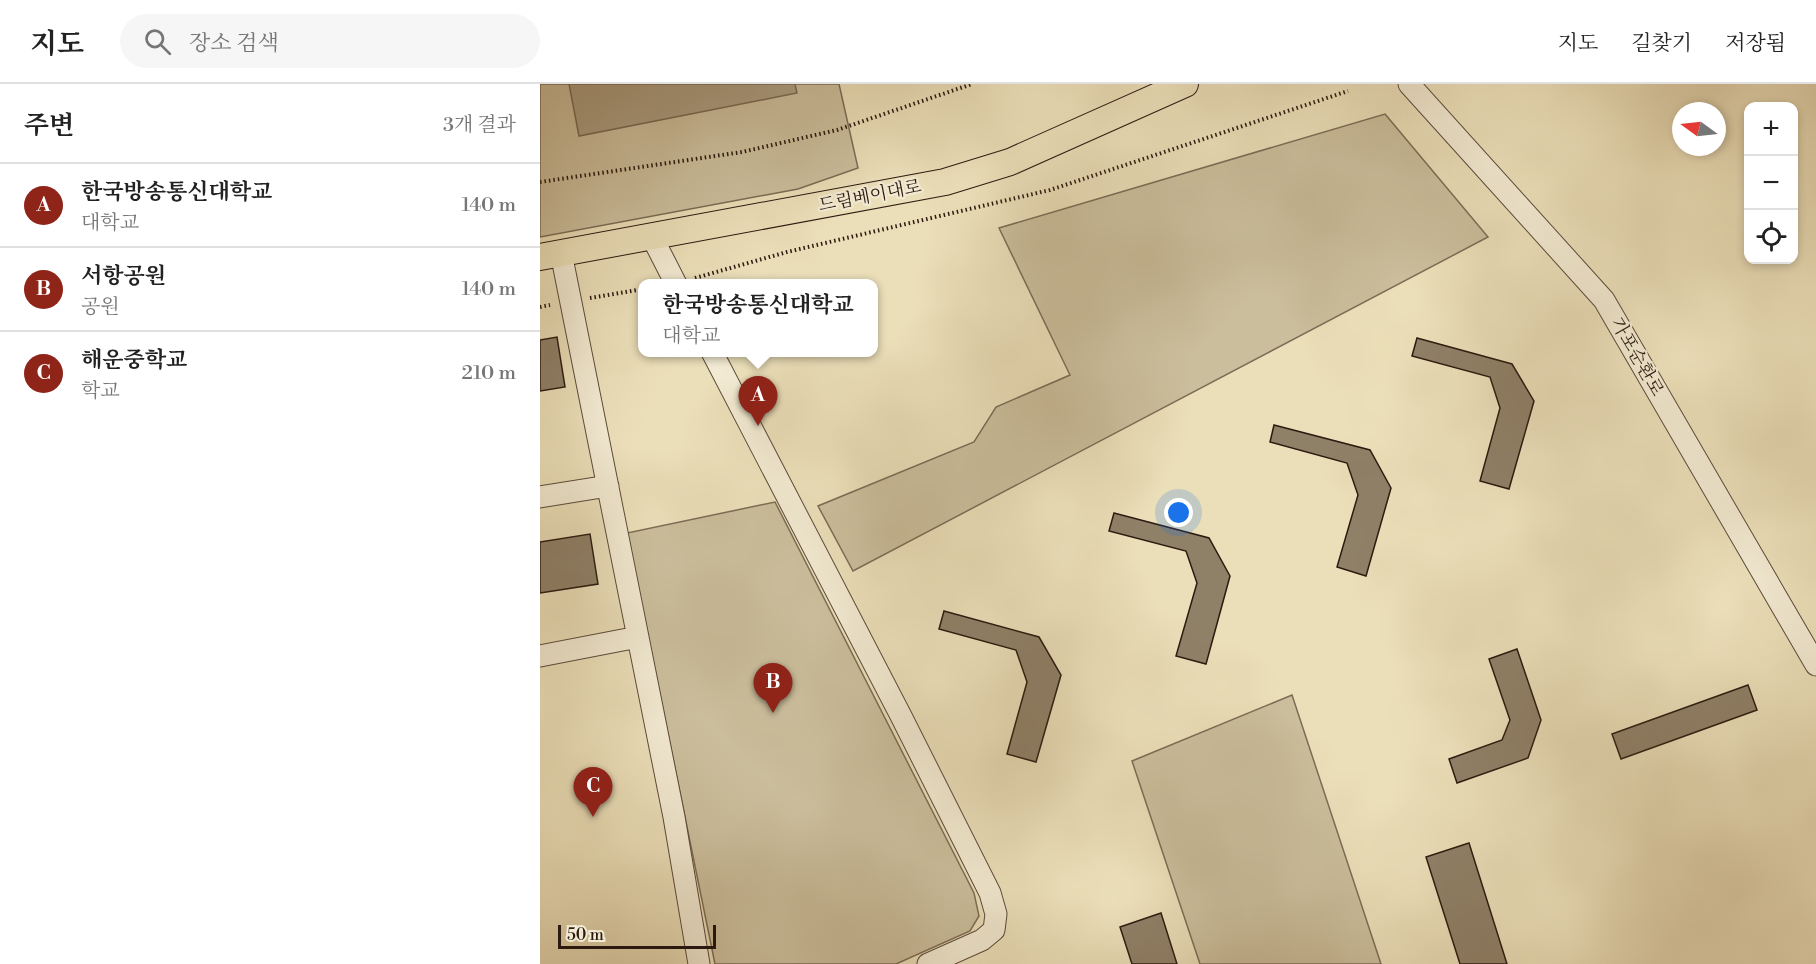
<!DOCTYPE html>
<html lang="ko">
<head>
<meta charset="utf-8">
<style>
	body { margin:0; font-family:"Libre Bodoni","Noto Serif KR",serif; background:#f6f6f6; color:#222 }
	.controls { position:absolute; right:18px; top:18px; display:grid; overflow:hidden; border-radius:12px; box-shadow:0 3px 9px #0003 }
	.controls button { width:54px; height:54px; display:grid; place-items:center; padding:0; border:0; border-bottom:2px solid #e0e0e0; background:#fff; color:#222; font:30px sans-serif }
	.compass { position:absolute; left:1132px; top:18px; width:54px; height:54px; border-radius:50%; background:#fff; box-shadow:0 3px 9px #0003; rotate:285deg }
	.scale { position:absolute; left:18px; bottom:15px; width:158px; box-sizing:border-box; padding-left:6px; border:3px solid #2c1a10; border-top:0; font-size:16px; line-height:21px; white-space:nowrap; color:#2c1a10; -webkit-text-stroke:4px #f2ead2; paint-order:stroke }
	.you { position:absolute; left:639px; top:429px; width:21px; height:21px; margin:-15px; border:4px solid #fff; border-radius:50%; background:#1a73e8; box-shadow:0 0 0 9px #1a73e833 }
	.badge { display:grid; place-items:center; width:39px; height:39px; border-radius:50%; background:#8f2418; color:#fff; font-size:20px; font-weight:700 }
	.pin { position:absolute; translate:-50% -50px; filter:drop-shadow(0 2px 3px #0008) }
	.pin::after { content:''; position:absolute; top:32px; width:21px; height:18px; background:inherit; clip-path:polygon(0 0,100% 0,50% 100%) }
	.popup { position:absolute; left:98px; top:195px; width:240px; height:78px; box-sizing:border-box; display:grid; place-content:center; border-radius:12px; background:#fff; filter:drop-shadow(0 2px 4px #0005); font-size:20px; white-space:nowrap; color:#767676 }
	.popup b { font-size:22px; color:#222 }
	.popup::after { content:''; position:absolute; left:50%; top:100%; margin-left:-12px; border:12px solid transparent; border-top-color:#fff }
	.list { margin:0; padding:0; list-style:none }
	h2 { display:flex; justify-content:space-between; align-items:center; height:78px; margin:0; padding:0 24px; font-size:26px }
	h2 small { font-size:20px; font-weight:400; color:#767676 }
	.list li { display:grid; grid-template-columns:39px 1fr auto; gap:18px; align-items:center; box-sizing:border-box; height:84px; padding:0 24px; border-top:2px solid #e0e0e0 }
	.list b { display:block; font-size:22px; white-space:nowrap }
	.list p { margin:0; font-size:20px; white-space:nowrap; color:#767676 }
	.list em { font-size:20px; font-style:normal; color:#767676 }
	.icon { flex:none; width:33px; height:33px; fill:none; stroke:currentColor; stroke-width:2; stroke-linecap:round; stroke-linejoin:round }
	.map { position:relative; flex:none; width:1276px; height:880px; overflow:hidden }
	header { display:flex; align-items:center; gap:36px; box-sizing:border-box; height:84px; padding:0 30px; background:#fff; border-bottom:2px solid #e0e0e0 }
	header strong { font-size:28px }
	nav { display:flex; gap:33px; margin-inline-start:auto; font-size:21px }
	.search { width:420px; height:54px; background:#f6f6f6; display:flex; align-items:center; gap:15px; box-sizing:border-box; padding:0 21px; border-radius:33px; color:#767676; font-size:22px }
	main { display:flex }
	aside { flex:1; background:#fff }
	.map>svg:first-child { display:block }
</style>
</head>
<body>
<header>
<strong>지도</strong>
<div class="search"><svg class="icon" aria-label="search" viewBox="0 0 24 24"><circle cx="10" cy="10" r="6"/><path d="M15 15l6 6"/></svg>장소 검색</div>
<nav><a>지도</a><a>길찾기</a><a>저장됨</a></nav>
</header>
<main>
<aside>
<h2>주변<small>3개 결과</small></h2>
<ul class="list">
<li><span class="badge">A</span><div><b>한국방송통신대학교</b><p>대학교</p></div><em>140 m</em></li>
<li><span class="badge">B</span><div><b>서항공원</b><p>공원</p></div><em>140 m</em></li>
<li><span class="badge">C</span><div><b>해운중학교</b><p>학교</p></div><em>210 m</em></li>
</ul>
</aside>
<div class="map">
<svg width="1276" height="880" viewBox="0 0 1276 880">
	<rect width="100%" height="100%" fill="#ebdfb9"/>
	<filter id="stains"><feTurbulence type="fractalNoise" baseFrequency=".00333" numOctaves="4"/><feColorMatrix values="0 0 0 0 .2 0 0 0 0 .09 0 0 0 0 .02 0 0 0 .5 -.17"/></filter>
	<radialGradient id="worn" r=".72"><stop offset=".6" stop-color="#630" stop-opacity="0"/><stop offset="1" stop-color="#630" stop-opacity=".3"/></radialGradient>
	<!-- green -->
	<path fill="#cbbe9c" stroke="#7c6c56" stroke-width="1.5" d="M0,0h299l19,84 -60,21 -258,48z
		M845,30l103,123 -635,334 -35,-65 156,-64 22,-35 74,-32 -71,-147z
		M235,418l199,391 5,23 -9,15 -74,33h-181l-88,-431z
		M752,611l89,269h-181l-68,-203z"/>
	<!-- water -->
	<path fill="#aa9c80" stroke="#786853" stroke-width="1.5" d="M29,0h226l2,9 -218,43z"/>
	<!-- building -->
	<path fill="#8f8068" stroke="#2c1a10" stroke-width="1.5" d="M17,253l8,50 -25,4v-51z
		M877,254l95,26 22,37 -25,88 -29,-8 20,-73 -10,-31 -78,-21z
		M734,341l96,25 21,38 -25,88 -29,-9 21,-72 -11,-32 -77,-21z
		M574,429l95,25 21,38 -24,88 -30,-8 21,-73 -11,-32 -77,-20z
		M50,450l8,50 -58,9v-51z
		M404,527l95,26 22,38 -25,87 -29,-8 20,-72 -11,-32 -77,-21z
		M977,565l24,71 -13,38 -71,25 -8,-24 53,-19 8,-20 -21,-61z
		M1208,601l9,25 -136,49 -9,-25z
		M929,759l38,121h-47l-34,-107z
		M621,829l16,51h-45l-12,-37z"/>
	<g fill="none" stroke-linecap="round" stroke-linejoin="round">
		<defs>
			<path id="minor" d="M869,0l195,216 212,365
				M112,153l24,47
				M21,169l113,564 25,147
				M172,268l189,364 89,177 6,21 -2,16 -12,10 -54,24
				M0,413l68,-11
				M0,572l98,-19"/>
			<path id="major" d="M0,173l405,-75 65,-20 175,-78"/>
		</defs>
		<!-- minor casing -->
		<use href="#minor" stroke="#5c4b3a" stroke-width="23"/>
		<!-- major casing -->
		<use href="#major" stroke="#2c1a10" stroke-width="28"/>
		<!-- path -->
		<path stroke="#2c1a10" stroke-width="4" stroke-dasharray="1.5 3" stroke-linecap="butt" d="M0,98l202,-30 95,-22 135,-46
			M155,194l92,-26 263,-62 298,-99
			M50,214l53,-9
			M0,223l10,-2"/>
		<!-- minor -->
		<use href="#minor" stroke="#f2ead2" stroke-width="21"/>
		<!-- major -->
		<use href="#major" stroke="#ebdfb9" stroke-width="26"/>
	</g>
	<g text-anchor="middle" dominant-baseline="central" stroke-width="4.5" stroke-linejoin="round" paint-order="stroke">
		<!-- street labels -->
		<g font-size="18" fill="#2c1a10" stroke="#f2ead2">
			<text transform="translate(330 112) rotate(-11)">드림베이대로</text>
			<text transform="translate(1097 273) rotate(60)">가포순환로</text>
		</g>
	</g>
	<rect width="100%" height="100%" filter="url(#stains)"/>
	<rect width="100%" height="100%" fill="url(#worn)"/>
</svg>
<div class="controls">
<button>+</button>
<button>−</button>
<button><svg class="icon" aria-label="locate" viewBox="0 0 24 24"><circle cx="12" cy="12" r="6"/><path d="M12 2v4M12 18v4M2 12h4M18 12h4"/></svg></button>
</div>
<svg class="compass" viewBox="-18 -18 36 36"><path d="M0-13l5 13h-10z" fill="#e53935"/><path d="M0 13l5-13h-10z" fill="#767676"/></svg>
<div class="scale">50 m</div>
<div class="you"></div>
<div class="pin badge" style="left:218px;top:342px">A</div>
<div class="popup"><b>한국방송통신대학교</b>대학교</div>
<div class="pin badge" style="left:233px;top:629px">B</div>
<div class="pin badge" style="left:53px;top:733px">C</div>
</div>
</main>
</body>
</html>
